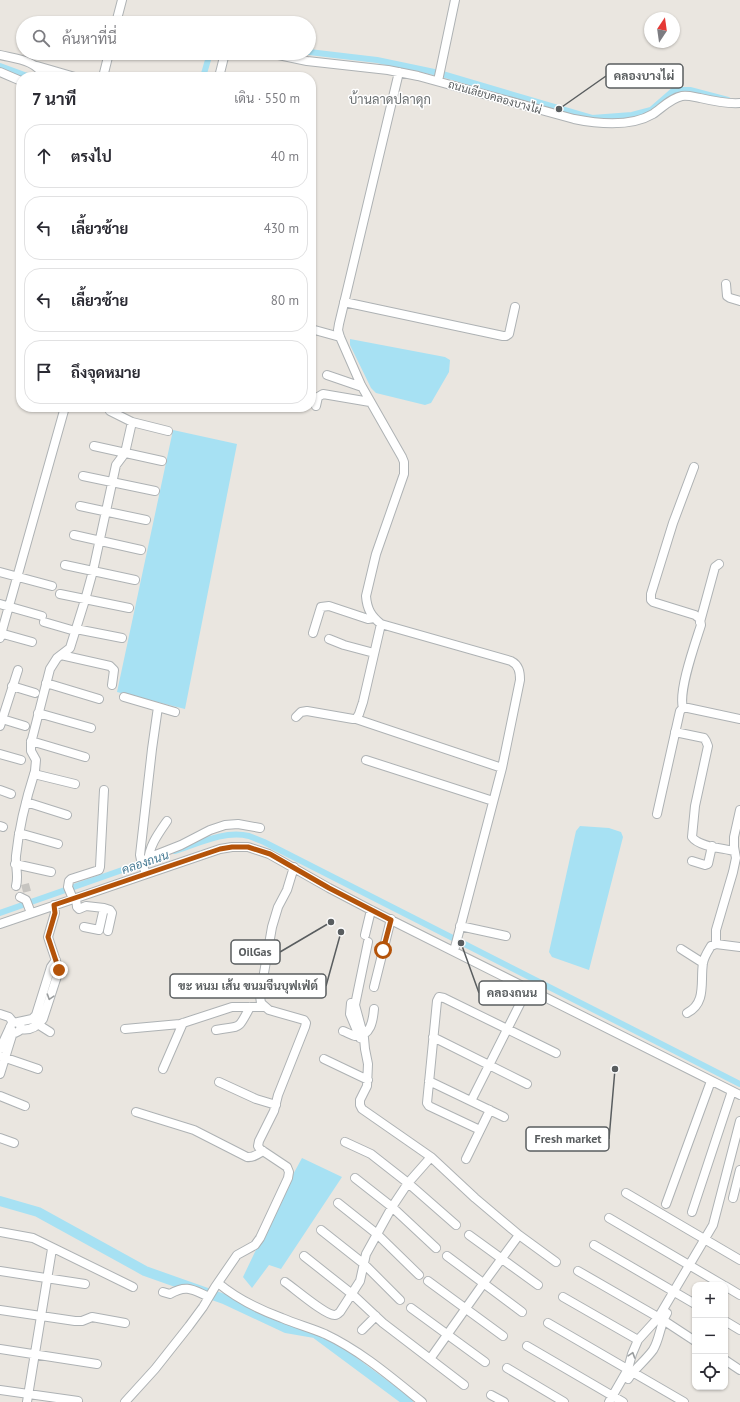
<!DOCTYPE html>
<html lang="th">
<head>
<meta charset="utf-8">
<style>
	body { margin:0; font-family:"PT Sans",Sarabun,sans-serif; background:#f2f2f3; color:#2b2b33 }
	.controls { position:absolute; right:12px; bottom:12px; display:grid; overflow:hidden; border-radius:8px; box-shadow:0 1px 3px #0004 }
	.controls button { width:36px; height:36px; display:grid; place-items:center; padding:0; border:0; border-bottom:1px solid #e1e1e2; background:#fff; color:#2b2b33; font:20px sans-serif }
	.compass { position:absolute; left:644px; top:12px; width:36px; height:36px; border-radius:50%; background:#fff; box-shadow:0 1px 3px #0004; rotate:13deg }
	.stop { position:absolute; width:12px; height:12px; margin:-9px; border:3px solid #b45309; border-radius:50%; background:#fff }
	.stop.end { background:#b45309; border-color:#fff; box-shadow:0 1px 4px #0008 }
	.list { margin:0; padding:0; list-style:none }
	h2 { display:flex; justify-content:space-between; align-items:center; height:52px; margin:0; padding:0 16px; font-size:17px }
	h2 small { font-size:13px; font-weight:400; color:#7c7c81 }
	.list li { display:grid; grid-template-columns:26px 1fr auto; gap:12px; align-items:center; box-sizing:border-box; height:64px; margin:0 8px 8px; padding:0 8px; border:1px solid #e1e1e2; border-radius:16px }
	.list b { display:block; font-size:15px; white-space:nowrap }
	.list em { font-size:13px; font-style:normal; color:#7c7c81 }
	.icon { flex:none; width:22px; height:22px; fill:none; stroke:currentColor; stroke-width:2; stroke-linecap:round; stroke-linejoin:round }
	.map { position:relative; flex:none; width:740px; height:1402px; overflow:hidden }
	.search { position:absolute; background:#fff; box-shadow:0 1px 3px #0004; left:16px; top:16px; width:300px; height:44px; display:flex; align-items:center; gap:10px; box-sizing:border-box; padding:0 14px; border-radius:22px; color:#7c7c81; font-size:15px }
	.panel { position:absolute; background:#fff; box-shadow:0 1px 3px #0004; left:16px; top:72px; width:300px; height:340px; border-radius:16px }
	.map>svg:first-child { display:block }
</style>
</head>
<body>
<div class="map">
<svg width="740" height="1402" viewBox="0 0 740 1402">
	<rect width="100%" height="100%" fill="#eae6e0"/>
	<!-- water -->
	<path fill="#a7e1f3" d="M350,339l95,18 5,3 -1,12 -18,31 -6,2 -49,-12 -5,-5 -21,-43z
		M173,430l64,14 -52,265 -68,-17z
		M580,826l29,2 12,4 2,5 -34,133 -37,-13 -3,-5 27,-121z
		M302,1158l40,19 -61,92 -12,-4 -17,23 -9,-11 41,-86z"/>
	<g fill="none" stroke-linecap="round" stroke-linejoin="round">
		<!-- canal -->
		<path stroke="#a7e1f3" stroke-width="6" d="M309,52l68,8 62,13 153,45 40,-3 19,-5 23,-20h16l38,10
			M0,66l30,11
			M203,77l7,-24
			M175,851c22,-7 49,-21 74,-15 5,2 10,4 15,6l476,242
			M0,913l145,-51"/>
		<!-- river -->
		<path stroke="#a7e1f3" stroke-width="10" d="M0,1201l38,11 107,59 79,28 62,29 29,5 93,69"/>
		<!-- minor-tunnel -->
		<path stroke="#c6c4c0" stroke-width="8" stroke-dasharray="8 4" stroke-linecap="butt" d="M25,884l3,11"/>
		<defs>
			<path id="minor" d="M116,23l6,-23
				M269,53l38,8 81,9 30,6 156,43c25,5 57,8 79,-5 9,-6 18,-16 29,-18 6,-1 12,1 18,2 13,3 27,6 40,5
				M0,55c16,4 37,5 44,22
				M37,66l38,11
				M0,72l21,9
				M399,72l-54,227 -6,25 -1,6 2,7 21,48 41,72 2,5v12l-28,80 -10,42c1,13 5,20 15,28l130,37c8,4 9,11 9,19l-18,88 -48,183
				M103,77l6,-24
				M219,77l6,-24
				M438,81l17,-81
				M726,284l1,12 3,2 10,3
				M344,302l159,34h3l3,-2 6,-27
				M311,329l29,8
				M327,375l35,12
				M316,406l2,-9 5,-3 47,8
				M110,411l22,11 36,9
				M94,446l68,15
				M83,476l72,15
				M80,506l66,14
				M74,535l67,15
				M65,565l70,15
				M0,572l52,14
				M60,594l69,14
				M0,604l42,12
				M44,622l31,9
				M700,622l15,-55 4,-3
				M76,629l46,9
				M0,633l32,9
				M313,633l8,-26 8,-1 39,13 6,-1
				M0,638l65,-231
				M329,639l15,6 30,8
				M61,655l49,11 4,4 -2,15
				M46,683l53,16
				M12,686l23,7
				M124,697l34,10 -6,42 -12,106 1,5 5,14
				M158,707l17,5
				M683,708c-5,-17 12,-64 18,-83l-1,-6 -5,-4 -42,-13 -2,-2v-6l22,-71 21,-56
				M38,713l53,15
				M296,717l5,-5 6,-1 46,8h3l3,-5 4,-12 18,-78
				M2,719l23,7
				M356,719l146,49
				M0,726l18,-56
				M675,732l29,6 2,3 2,5 -13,60 -3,31c7,10 31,11 42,14
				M31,741l54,16
				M0,754l21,6
				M366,760l127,41
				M34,774l41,10
				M0,790l11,4
				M26,802l41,13
				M657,814l23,-103 3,-3h5l52,11
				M0,826l3,1
				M19,833l39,11
				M148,858l33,-13 29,-15 15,-5 13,-1 22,4
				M692,861l13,4 3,-1 4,-18
				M148,862c1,-16 10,-28 19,-41
				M15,864l36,8
				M16,886c3,-10 -1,-20 0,-30 3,-29 10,-57 19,-85l1,-11 -5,-9v-8l19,-74 7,-11 13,-10 15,-48 8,-29 23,-106 9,-12 7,-31
				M20,897l6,3 5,13
				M76,898l1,9 2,2 7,-3 18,2 -5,22 -15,-3
				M73,899l-5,-12 1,-6 2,-2 28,-9 1,-3 4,-77
				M104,908l6,2 2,3 -4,18
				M0,924l220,-75 12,-2h16l21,7 60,34 42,22 369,185
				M460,926l46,10
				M365,935l6,-25
				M368,942l-13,63 9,33 1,11 3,15 -1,22 -7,14v5l2,4 69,48 44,41 44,37 37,27
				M716,944v-14l17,-58 3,-14 -2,-11v-10l6,-27
				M681,949l22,14
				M374,987l17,-68
				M351,1003l-1,11 10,24
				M687,1013c20,-10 13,-32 16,-50 1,-6 5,-12 8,-17l5,-2 24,3
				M0,1014l9,3 4,5
				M18,1022l14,-3 4,-4 15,-48 5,-7
				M39,1025l11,7
				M20,1029c10,2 17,-2 23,-10l16,-49 -11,-33 7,-24 -1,-8
				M125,1029l55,-5 52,-17h32
				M216,1030c25,-5 21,2 34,-23
				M343,1031c3,1 8,4 12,5 16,1 18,-16 19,-27
				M433,1037l94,47
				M0,1049l12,-26 6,-1 3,5 -2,4 -4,2 -3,-2 -2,-4
				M0,1056l38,13
				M324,1059l44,21
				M163,1069l20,-46
				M0,1074l13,-42
				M429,1081l75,36
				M219,1082l37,17 20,6
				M0,1096l25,10
				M471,1101l57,-113
				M136,1112l58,18 53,27c6,1 11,-3 16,-6
				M480,1130l-51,-24 -2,-3 10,-102 2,-4 5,1 112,55
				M0,1138l14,5
				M345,1142l26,12 37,29 48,42
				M466,1159l24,-49
				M355,1178l37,29 44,41
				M626,1193l114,67
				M733,1198l7,-28
				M338,1203l39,31 42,41
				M666,1204l45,-123
				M692,1212l40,-121
				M609,1218l114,67
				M321,1230l43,34 36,36
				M0,1232l33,6 100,49
				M469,1235l69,50
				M594,1245l101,59
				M304,1256l48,38 31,29 81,62
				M447,1256l75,56
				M0,1271l85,13
				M578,1271l85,49 32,21
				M428,1281l75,55
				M285,1282c9,6 41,34 50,33 1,0 4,-2 5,-3l20,-31 6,-27 26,-47 16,-24 23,-26
				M218,1283c18,15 42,27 64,35 14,6 29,10 43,16 36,17 66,43 97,68
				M725,1286l15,9
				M163,1292l7,2c17,-10 23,-4 39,3
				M563,1297l75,43
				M411,1308l74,54
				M0,1310l75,11h7l10,-4 33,6
				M725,1321l15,9
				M548,1323l136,79
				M362,1330l14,-14
				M527,1346l96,56
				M0,1349l97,15
				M430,1359l53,-75 36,-49
				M725,1360l15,10
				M507,1368l57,34
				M628,1379c7,-11 17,-18 25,-29 7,-11 7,-26 14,-37
				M0,1390l78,11
				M491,1395l13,7
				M27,1402l25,-153
				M125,1402l30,-33 34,-43 14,-19 12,-20 22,-32 18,-10 5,-7 28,-60 1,-6 -2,-5 -27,-18 -2,-3 1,-5 15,-30 4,-16 27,-68 1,-4 -2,-3 -35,-10 -8,-7 -1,-7 12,-69 6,-20 9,-17 7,-23
				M609,1402l19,-33 4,-15 6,-14 20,-22 55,-93 27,-104"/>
		</defs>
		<!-- minor casing -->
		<use href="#minor" stroke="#aeb2b4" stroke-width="10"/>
		<!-- minor -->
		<use href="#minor" stroke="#fff" stroke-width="8"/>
	</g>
	<!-- one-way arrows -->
	<defs><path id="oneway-chevron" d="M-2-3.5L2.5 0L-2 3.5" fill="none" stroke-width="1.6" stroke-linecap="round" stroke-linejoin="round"/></defs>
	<g stroke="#9b9e9f">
		<use href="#oneway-chevron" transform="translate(50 997) rotate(108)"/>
		<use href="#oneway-chevron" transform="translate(632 1355) rotate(-72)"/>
	</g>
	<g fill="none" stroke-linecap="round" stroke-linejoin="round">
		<!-- route -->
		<path stroke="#b45309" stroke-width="5" d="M59,970l-11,-33 7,-24 -1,-8 166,-56 12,-2h16l22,7 59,34 62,32 -8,30"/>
	</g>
	<g text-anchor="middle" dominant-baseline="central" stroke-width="3" stroke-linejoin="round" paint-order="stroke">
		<!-- street labels -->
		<g font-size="11" fill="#595d5f" stroke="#fff">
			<text transform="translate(495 97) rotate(16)">ถนนเลียบคลองบางไผ่</text>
		</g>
		<!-- water labels -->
		<g font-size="12" font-style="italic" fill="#437892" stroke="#fff">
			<text transform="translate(145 862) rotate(-19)">คลองถนน</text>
		</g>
		<!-- quarter labels -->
		<g font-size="13" fill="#6a6f71" stroke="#fff">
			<text x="390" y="99">บ้านลาดปลาดุก</text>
		</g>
	</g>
	<!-- callouts -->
	<path fill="none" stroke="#595d5f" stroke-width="1.5" d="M559 109L606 76M331 922L280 952M341 932L326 986M461 943L479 993M615 1069L609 1139"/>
	<g fill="#595d5f" stroke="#fff" stroke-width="1.5">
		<circle cx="559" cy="109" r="4"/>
		<circle cx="331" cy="922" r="4"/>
		<circle cx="341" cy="932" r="4"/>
		<circle cx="461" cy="943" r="4"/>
		<circle cx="615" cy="1069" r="4"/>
	</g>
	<g fill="#fff" stroke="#595d5f" stroke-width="1.5">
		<rect x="606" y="64" width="77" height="24" rx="4"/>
		<rect x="231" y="940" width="49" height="24" rx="4"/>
		<rect x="170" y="974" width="156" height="24" rx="4"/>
		<rect x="479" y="981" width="67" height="24" rx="4"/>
		<rect x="526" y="1127" width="83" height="24" rx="4"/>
	</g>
	<g font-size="12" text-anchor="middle" font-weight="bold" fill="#595d5f">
		<text x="644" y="80">คลองบางไผ่</text>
		<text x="255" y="956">OilGas</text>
		<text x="248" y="990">ขะ หนม เส้น ขนมจีนบุฟเฟ่ต์</text>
		<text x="512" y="997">คลองถนน</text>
		<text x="568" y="1143">Fresh market</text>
	</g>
</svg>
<div class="controls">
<button>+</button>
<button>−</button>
<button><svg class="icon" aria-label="locate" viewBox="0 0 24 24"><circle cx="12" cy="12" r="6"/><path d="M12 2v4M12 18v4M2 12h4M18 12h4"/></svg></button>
</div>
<svg class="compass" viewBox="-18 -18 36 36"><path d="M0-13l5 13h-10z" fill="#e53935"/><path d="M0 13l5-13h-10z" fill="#7c7c81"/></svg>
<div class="stop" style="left:383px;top:950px"></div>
<div class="stop end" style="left:59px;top:970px"></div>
<div class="search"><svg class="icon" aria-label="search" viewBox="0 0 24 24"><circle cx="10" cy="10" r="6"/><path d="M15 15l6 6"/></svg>ค้นหาที่นี่</div>
<section class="panel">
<h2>7 นาที<small>เดิน · 550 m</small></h2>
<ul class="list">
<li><svg class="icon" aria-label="ahead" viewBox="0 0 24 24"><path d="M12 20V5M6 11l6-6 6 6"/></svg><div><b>ตรงไป</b></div><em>40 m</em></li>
<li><svg class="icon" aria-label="left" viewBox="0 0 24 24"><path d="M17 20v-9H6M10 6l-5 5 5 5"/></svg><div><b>เลี้ยวซ้าย</b></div><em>430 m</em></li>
<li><svg class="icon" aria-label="left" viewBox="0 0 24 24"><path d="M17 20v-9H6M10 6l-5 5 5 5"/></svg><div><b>เลี้ยวซ้าย</b></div><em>80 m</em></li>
<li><svg class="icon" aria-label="arrive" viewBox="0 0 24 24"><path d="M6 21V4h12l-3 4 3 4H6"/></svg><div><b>ถึงจุดหมาย</b></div></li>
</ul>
</section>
</div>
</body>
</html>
